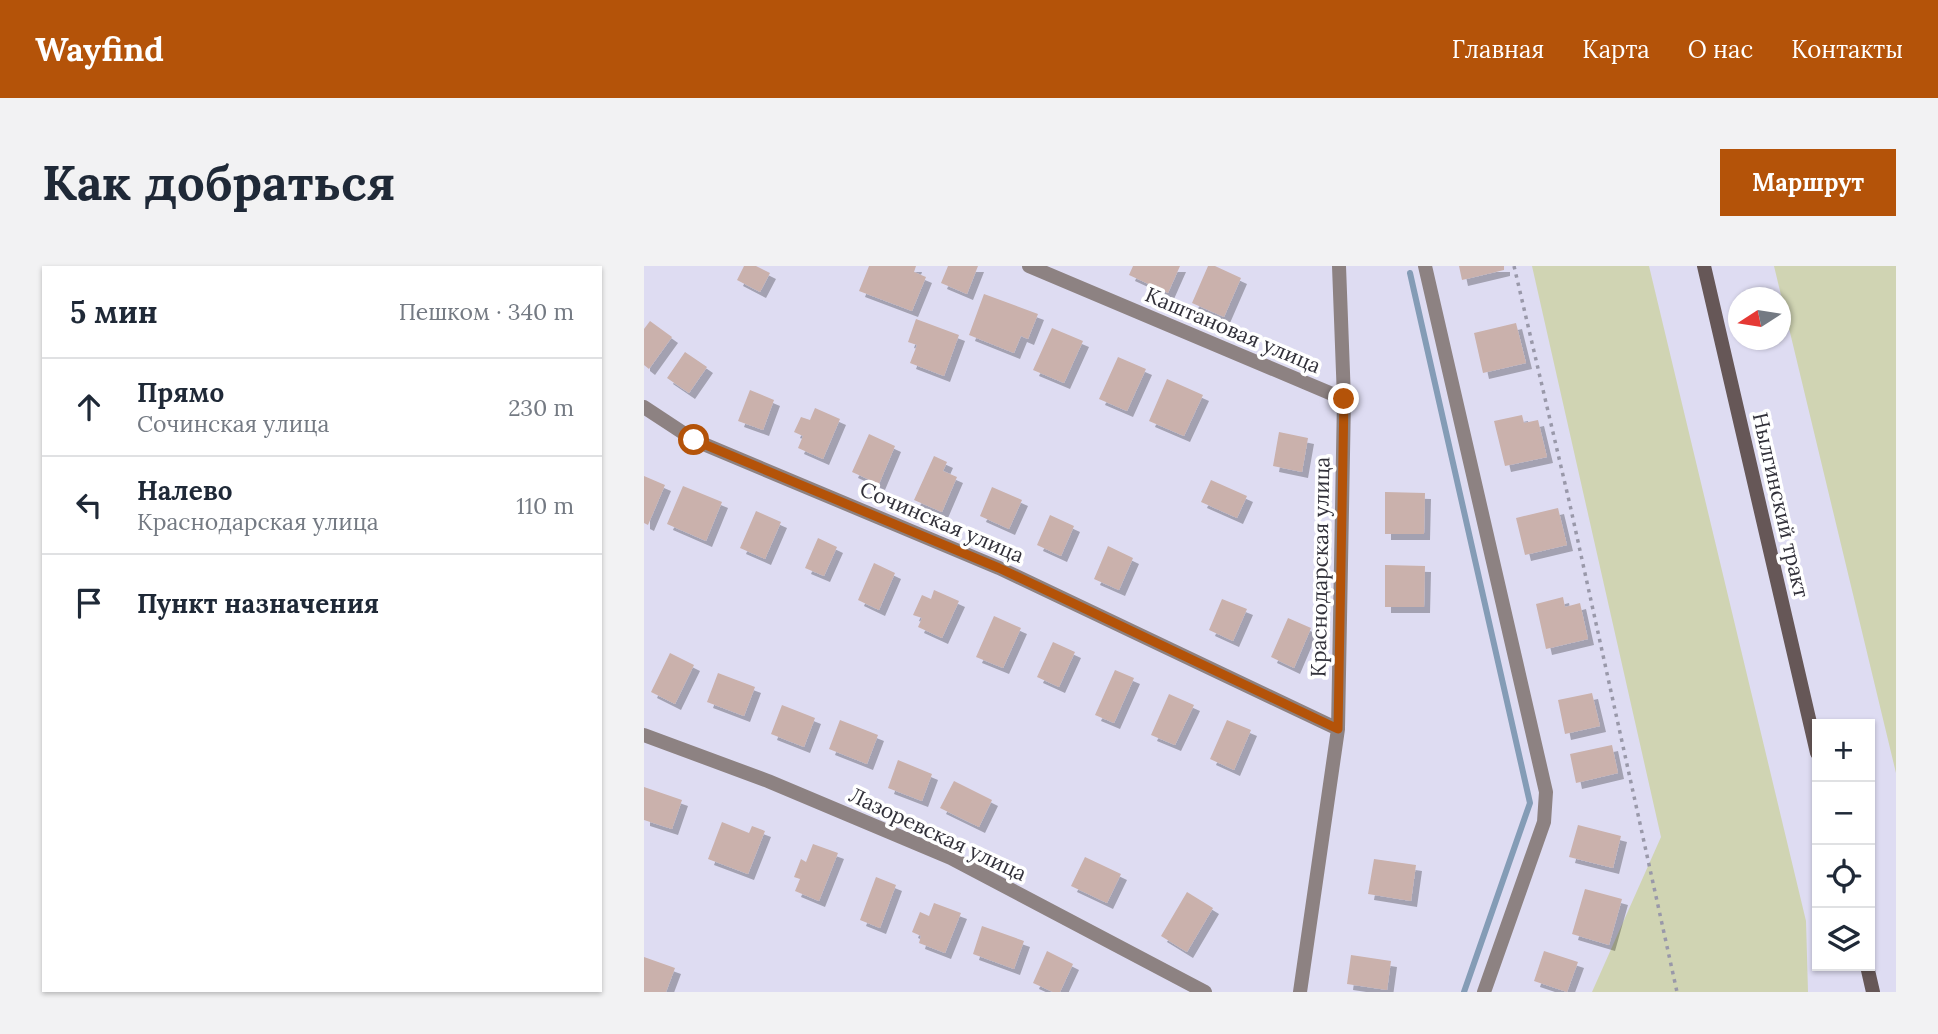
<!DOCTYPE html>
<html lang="ru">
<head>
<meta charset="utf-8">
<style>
	body { margin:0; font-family:Lora,serif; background:#f2f2f3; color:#1f2937 }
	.controls { position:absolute; right:21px; bottom:21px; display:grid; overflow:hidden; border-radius:0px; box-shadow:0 2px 5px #0004 }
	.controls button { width:63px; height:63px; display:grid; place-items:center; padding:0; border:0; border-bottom:2px solid #e0e1e3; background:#fff; color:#1f2937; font:35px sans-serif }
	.compass { position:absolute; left:1084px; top:21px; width:63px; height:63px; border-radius:50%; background:#fff; box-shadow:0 2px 5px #0004; rotate:258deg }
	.stop { position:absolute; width:21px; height:21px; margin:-16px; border:5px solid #b45309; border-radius:50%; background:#fff }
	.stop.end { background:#b45309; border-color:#fff; box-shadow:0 2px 7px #0008 }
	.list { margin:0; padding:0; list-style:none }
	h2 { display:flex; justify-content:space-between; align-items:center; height:91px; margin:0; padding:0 28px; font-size:30px }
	h2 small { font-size:23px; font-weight:400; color:#747a83 }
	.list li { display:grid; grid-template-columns:46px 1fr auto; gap:21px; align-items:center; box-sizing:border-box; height:98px; padding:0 28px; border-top:2px solid #e0e1e3 }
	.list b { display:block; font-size:26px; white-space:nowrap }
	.list p { margin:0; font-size:23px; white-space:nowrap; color:#747a83 }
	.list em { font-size:23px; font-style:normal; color:#747a83 }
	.icon { flex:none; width:38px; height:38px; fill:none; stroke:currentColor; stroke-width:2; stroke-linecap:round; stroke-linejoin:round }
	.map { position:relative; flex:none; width:1252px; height:726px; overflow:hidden; border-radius:0px }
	header { display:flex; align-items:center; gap:42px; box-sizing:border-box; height:98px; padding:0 35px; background:#b45309; color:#fff }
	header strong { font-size:33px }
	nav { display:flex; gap:38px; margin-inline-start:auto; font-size:24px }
	.intro { display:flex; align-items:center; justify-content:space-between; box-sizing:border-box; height:168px; padding:0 42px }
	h1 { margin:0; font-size:49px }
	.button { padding:18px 32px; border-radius:0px; background:#b45309; color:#fff; font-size:24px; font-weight:700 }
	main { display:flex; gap:42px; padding:0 42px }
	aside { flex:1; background:#fff; border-radius:0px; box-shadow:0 2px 5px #0004 }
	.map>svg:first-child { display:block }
</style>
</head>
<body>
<header>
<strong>Wayfind</strong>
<nav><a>Главная</a><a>Карта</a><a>О нас</a><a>Контакты</a></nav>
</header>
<div class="intro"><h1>Как добраться</h1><a class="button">Маршрут</a></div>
<main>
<aside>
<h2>5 мин<small>Пешком · 340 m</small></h2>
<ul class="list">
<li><svg class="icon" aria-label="ahead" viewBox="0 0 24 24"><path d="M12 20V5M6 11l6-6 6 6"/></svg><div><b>Прямо</b><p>Сочинская улица</p></div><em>230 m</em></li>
<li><svg class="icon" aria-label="left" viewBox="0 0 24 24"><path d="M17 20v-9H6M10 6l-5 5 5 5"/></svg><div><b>Налево</b><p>Краснодарская улица</p></div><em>110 m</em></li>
<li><svg class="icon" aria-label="arrive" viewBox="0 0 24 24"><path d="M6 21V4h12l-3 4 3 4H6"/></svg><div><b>Пункт назначения</b></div></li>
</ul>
</aside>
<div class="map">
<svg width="1252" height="726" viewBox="0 0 1252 726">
	<defs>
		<filter id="shadow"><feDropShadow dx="6" dy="6" stdDeviation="0" flood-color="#0004"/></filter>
	</defs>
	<rect width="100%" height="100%" fill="#dedcf2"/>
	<!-- green -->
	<path fill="#d0d4b3" d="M888,0h117l157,655 2,71h-216l69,-155z
		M1130,0h122v507z"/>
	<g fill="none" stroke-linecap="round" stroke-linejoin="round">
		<!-- stream -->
		<path stroke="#849cb6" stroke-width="6" d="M766,7l120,530 -66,189"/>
	</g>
	<!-- building -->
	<path fill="#cab1ac" filter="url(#shadow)" d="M100,0h12l14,7 -10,19 -23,-12z
		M225,0h47l-2,6 12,5 -14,34 -53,-20z
		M304,0h30l-11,28 -26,-11z
		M489,0h47l-12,27 -39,-18z
		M564,0h7l26,12 -17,39 -32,-14z
		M815,0h45v4l-42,10z
		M340,28l54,20 -10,25 -7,-3 -7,17 -45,-18z
		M272,53l43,16 -15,41 -34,-13 7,-18 -9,-3z
		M6,55l22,16 -23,32 -5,-4v-36z
		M872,57l10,40 -43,10 -9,-40z
		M408,62l31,13 -19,42 -31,-13z
		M41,86l22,15 -18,26 -22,-15z
		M474,91l28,12 -19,42 -28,-12z
		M523,113l36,16 -19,41 -35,-15z
		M106,124l24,10 -11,30 -25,-9z
		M171,142l25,11 -17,40 -25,-11 5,-12 -9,-4 7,-15 9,3z
		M878,149l2,8 14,-3 9,37 -42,9 -11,-45z
		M635,166l29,6 -6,34 -29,-6z
		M225,168l26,12 -16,38 -27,-12z
		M290,190l13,6 -4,9 14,6 -15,35 -28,-12z
		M0,210l21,9 -17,40 -4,-2z
		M567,214l36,16 -10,22 -36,-16z
		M39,220l39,16 -16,39 -39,-17z
		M348,221l30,13 -13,29 -29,-13z
		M741,226l40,1 -1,41h-39z
		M914,242l9,37 -42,10 -9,-37z
		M112,245l25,11 -16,37 -25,-11z
		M406,249l24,11 -13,30 -24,-11z
		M174,272l19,9 -13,29 -19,-8z
		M464,280l25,12 -14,32 -25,-11z
		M230,297l21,10 -16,37 -21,-10z
		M741,299l40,1 -1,41h-39z
		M290,324l25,11 -17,37 -24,-11 4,-9 -9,-3 9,-20 9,4z
		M919,331l2,10 15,-4 8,36 -42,10 -10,-45z
		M578,333l25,10 -14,32 -24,-11z
		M350,350l27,12 -18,40 -27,-11z
		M644,352l23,10 -17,40 -23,-11z
		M409,376l22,10 -16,35 -22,-10z
		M26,387l24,12 -19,39 -24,-12z
		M471,404l19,8 -20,45 -19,-8z
		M74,407l37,14 -11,29 -37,-14z
		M948,427l8,33 -35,8 -7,-34z
		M525,428l25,11 -19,40 -24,-10z
		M138,439l33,13 -11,29 -33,-13z
		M196,454l38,15 -11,29 -38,-15z
		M583,454l24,10 -17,40 -24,-11z
		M968,479l6,28 -42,10 -6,-29z
		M254,494l34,14 -10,27 -34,-13z
		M310,515l38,19 -13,27 -39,-19z
		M0,521l38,13 -10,29 -28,-9z
		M78,556l27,11 3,-7 13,5 -17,43 -40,-15z
		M934,559l43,11 -8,32 -44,-11z
		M169,578l25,9 -19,48 -24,-10 5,-12 -6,-2 7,-18 5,3z
		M441,591l36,17 -14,29 -36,-17z
		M730,593l42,6 -5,36 -43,-7z
		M232,611l20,8 -16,43 -20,-8z
		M941,623l37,10 -13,46 -37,-11z
		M543,626l26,16 -26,44 -26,-16z
		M290,637l27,10 -16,40 -26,-10 2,-7 -9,-4 8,-20 9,4z
		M338,660l42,15 -10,28 -41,-15z
		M403,685l26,13 -13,28h-7l-20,-9z
		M900,685l34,11 -11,30 -33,-11z
		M707,689l40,6 -4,29 -40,-6z
		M0,691l31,11 -9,24h-22z"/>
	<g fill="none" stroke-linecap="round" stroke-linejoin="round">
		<!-- path -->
		<path stroke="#9998a9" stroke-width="3.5" stroke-dasharray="3.5 5" stroke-linecap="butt" d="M870,0l56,239 107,487"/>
		<!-- minor -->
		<path stroke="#8d8282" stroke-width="14" d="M385,0l315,133
			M781,0l121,526 -2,30 -60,170
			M0,141l50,33 305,128 339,161
			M0,469l124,46 183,77 254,134
			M656,726l38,-263 6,-330 -5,-133"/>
		<!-- secondary -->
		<path stroke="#665757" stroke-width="14" d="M1060,0l113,487
			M1223,700l6,26"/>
	</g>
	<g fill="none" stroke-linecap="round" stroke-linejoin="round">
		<!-- route -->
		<path stroke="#b45309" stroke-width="9" d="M50,174l305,128 339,161 6,-330"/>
	</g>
	<g text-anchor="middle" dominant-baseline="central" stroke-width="7" stroke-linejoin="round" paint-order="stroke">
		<!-- street labels -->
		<g font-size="21" fill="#313039" stroke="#fff">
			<text transform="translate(589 64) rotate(23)">Каштановая улица</text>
			<text transform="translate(1137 239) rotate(77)">Нылгинский тракт</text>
			<text transform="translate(298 256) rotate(23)">Сочинская улица</text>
			<text transform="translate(676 301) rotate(-89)">Краснодарская улица</text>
			<text transform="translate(294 568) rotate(25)">Лазоревская улица</text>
		</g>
	</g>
</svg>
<div class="controls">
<button>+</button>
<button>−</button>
<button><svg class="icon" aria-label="locate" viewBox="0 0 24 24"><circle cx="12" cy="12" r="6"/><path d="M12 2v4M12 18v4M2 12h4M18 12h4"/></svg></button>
<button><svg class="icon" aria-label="layers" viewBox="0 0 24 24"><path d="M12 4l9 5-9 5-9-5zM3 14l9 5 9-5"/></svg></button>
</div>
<svg class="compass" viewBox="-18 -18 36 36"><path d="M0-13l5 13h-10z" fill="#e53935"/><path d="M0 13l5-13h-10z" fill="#747a83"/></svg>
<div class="stop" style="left:50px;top:174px"></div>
<div class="stop end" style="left:700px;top:133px"></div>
</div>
</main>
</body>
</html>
